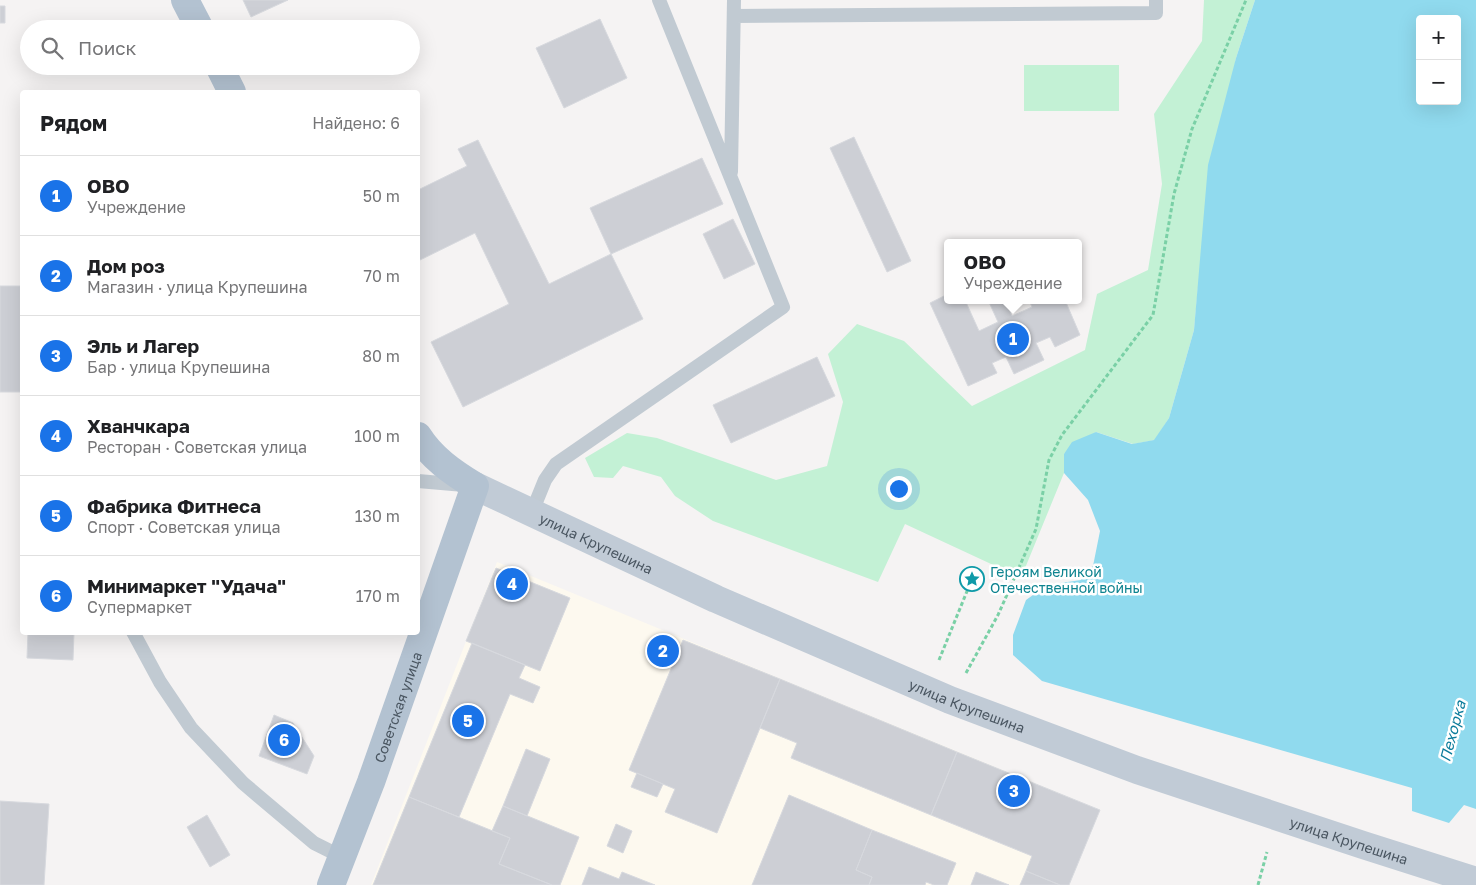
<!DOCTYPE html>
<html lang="ru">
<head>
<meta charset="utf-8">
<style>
	body { margin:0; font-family:"Golos Text",sans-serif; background:#f2f2f2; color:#202124 }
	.controls { position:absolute; right:15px; top:15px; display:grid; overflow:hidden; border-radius:5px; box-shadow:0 5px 20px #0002 }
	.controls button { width:45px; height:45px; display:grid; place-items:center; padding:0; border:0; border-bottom:1px solid #e0e0e0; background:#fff; color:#202124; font:25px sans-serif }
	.you { position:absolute; left:898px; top:488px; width:18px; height:18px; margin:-12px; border:4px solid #fff; border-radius:50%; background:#1a73e8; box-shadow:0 0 0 8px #1a73e833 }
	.badge { display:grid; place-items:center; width:32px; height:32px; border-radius:50%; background:#1a73e8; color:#fff; font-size:16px; font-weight:700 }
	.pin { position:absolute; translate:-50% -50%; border:2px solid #fff; box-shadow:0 1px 5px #0006 }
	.popup { position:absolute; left:944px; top:239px; width:138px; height:65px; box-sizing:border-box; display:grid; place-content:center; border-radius:5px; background:#fff; filter:drop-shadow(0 1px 4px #0005); font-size:16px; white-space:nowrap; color:#757577 }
	.popup b { font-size:19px; color:#202124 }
	.popup::after { content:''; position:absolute; left:50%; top:100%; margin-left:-10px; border:10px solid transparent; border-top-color:#fff }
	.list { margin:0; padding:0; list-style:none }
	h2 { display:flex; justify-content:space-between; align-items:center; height:65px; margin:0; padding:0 20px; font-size:21px }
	h2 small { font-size:16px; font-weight:400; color:#757577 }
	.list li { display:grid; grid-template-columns:32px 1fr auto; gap:15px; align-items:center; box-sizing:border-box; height:80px; padding:0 20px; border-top:1px solid #e0e0e0 }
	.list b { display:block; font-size:19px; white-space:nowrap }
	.list p { margin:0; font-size:16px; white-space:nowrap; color:#757577 }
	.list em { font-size:16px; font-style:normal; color:#757577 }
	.icon { flex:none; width:28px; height:28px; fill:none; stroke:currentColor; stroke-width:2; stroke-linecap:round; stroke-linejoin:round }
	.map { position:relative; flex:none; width:1476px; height:885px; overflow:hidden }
	.search { position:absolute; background:#fff; box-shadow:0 5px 20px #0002; left:20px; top:20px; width:400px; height:55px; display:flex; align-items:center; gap:12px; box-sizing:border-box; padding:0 18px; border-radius:28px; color:#757577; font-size:19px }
	.panel { position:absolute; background:#fff; box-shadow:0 5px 20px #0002; left:20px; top:90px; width:400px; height:545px; border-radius:5px }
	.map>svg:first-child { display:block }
</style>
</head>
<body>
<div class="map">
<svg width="1476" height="885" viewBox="0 0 1476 885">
	<rect width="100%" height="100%" fill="#f5f3f3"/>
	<!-- commercial -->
	<path fill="#fdf9ef" d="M497,562l603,248 -31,75h-698z"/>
	<!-- green -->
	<path fill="#c3f1d5" d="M1204,0h51l-19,58 -38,229 -4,43 -25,88 -14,22 -22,4 -37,-12 -32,22v19l-43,105 -116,-54 -27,58 -165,-61 -38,-25 -14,-19 -38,-11 -10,12 -19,-1 -9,-19 42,-25 30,5 119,42 51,-14 16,-64 -15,-48 29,-30 47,17 68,65 113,-56 12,-56 51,-24 14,-86 -8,-70 48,-73z
		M1024,65h95v46h-95z"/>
	<!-- water -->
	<path fill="#90daee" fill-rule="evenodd" d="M1255,0h221v809l-12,-4 -15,18 -37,-12v-23l-370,-107 -29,-26v-20l13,-35 21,-15 34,-5 12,-14 7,-35 -12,-31 -24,-27v-19l8,-12 24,-10 36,12 22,-4 15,-22 25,-88 14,-165 28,-107zM1420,19h37v82h-37z"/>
	<!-- building -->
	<path fill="#cdcfd5" stroke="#d7d9de" d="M243,0h45l-37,17z
		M0,6h5v17h-5z
		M600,19l27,59 -63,30 -28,-60z
		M854,137l57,124 -24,11 -57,-124z
		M478,140l71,144 62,-30 32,65 -180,88 -32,-65 78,-38 -34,-71 -57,28v-71l49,-24 -9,-17z
		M702,158l21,46 -112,50 -21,-46z
		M733,219l22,45 -31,15 -21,-45z
		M0,286h22v106h-22z
		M948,294v6h17l14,31 19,-9 -10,-22h17l7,16 20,-9 -3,-7h36l15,35 -25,12 -5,-10 -14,6 8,17 -30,14 -8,-17 -14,6 5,10 -29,13 -38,-83z
		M817,357l18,39 -104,47 -18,-38z
		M496,568l74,30 -30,73 -74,-30z
		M28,632h46l-1,28 -46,-2z
		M683,640l97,39 -63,154 -52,-21 10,-23 -46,-19z
		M472,643l53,22 -6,13 21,9 -7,16 -23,-9 -51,123 -50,-20z
		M780,679l177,73 -26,63 -140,-57 6,-15 -37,-15z
		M274,715l19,8 21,33 -7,18 -48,-18z
		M526,749l24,10 -23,57 -24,-10z
		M957,752l143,58 -31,75h-9l-34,-14 6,-15 -101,-41z
		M637,773l26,11 -6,13 -26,-10z
		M789,795l83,35 -16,40 16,7 -3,8h-117z
		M409,797l101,41 -11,26 53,21h-179z
		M0,801l49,3 -5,81h-44z
		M503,806l76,31 -19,48h-8l-53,-21 11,-26 -18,-7z
		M207,815l23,40 -20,12 -23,-40z
		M616,824l16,7 -9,22 -16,-7z
		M872,830l84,33 -9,22h-13l-8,-3 -1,3h-56l3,-8 -16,-7z
		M589,867l30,12 3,-7 33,13h-73z
		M1026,871l34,14h-40z
		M976,872l33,13h-38z"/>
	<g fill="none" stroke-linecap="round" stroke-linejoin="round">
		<!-- path -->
		<path stroke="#7ad0a6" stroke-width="3" stroke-dasharray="4 2.5" stroke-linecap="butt" d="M939,660l33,-81
			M966,673l32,-58 38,-86 13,-69 13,-25 91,-120 21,-121 18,-65 54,-129
			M1258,885l9,-33"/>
		<!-- lane -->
		<path stroke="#c1cad2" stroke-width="14" d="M734,16l422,-3v-13
			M731,172l3,-172
			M418,481l46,4
			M532,512l13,-32 11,-16 227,-157 -124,-307
			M133,632l27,50 31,46 52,55 71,60 28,14"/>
		<!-- secondary -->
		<path stroke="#c1cbd6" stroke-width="28" id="s1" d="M475,486l241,113 234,101 187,70 226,75 113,36"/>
		<!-- primary -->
		<g stroke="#b3c2d1" stroke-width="28">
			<path d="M185,0l15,29"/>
			<path d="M219,66l13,26"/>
			<path id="s2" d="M331,885l40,-103 104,-296c-23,-14 -43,-28 -57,-50"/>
		</g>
	</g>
	<!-- icons -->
	<defs>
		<symbol id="sight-ring" viewBox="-11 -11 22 22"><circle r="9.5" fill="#fff" stroke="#0f9aa8" stroke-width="1.5"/><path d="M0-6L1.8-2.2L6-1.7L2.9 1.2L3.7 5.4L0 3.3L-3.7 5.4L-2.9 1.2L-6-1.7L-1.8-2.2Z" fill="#0f9aa8"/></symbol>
	</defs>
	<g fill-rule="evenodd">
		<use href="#sight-ring" x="958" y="565" width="28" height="28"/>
	</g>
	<g text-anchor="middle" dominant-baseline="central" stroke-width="5" stroke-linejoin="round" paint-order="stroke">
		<!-- street labels -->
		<g font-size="14" fill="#4a5661" stroke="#fff">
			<text stroke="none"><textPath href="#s1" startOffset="134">улица Крупешина</textPath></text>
			<text stroke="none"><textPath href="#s1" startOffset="539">улица Крупешина</textPath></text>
			<text stroke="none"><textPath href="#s2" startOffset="190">Советская улица</textPath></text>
			<text stroke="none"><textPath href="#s1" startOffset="944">улица Крупешина</textPath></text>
		</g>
		<!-- culture labels -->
		<g font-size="14" fill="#0d838f" stroke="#fff" text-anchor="start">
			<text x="990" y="571">Героям Великой<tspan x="990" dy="16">Отечественной войны</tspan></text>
		</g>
		<!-- water labels -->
		<g font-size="15" font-style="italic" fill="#0c7c9b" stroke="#fff">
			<text transform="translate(1452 731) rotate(-75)">Пехорка</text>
		</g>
	</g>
</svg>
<div class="controls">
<button>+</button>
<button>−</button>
</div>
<div class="you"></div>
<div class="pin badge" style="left:1013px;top:339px">1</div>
<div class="popup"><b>ОВО</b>Учреждение</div>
<div class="pin badge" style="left:663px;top:651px">2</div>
<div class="pin badge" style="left:1014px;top:791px">3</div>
<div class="pin badge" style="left:512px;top:584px">4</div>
<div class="pin badge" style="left:468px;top:721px">5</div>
<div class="pin badge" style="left:284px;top:740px">6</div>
<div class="search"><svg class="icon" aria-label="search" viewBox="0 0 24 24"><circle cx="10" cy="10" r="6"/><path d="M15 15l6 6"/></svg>Поиск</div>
<section class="panel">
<h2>Рядом<small>Найдено: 6</small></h2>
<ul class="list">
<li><span class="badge">1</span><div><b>ОВО</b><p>Учреждение</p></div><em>50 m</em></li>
<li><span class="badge">2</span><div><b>Дом роз</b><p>Магазин · улица Крупешина</p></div><em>70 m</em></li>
<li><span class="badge">3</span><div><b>Эль и Лагер</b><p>Бар · улица Крупешина</p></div><em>80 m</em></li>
<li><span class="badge">4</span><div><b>Хванчкара</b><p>Ресторан · Советская улица</p></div><em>100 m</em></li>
<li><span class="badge">5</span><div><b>Фабрика Фитнеса</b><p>Спорт · Советская улица</p></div><em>130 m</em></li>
<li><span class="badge">6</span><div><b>Минимаркет &quot;Удача&quot;</b><p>Супермаркет</p></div><em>170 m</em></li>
</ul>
</section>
</div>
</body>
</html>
